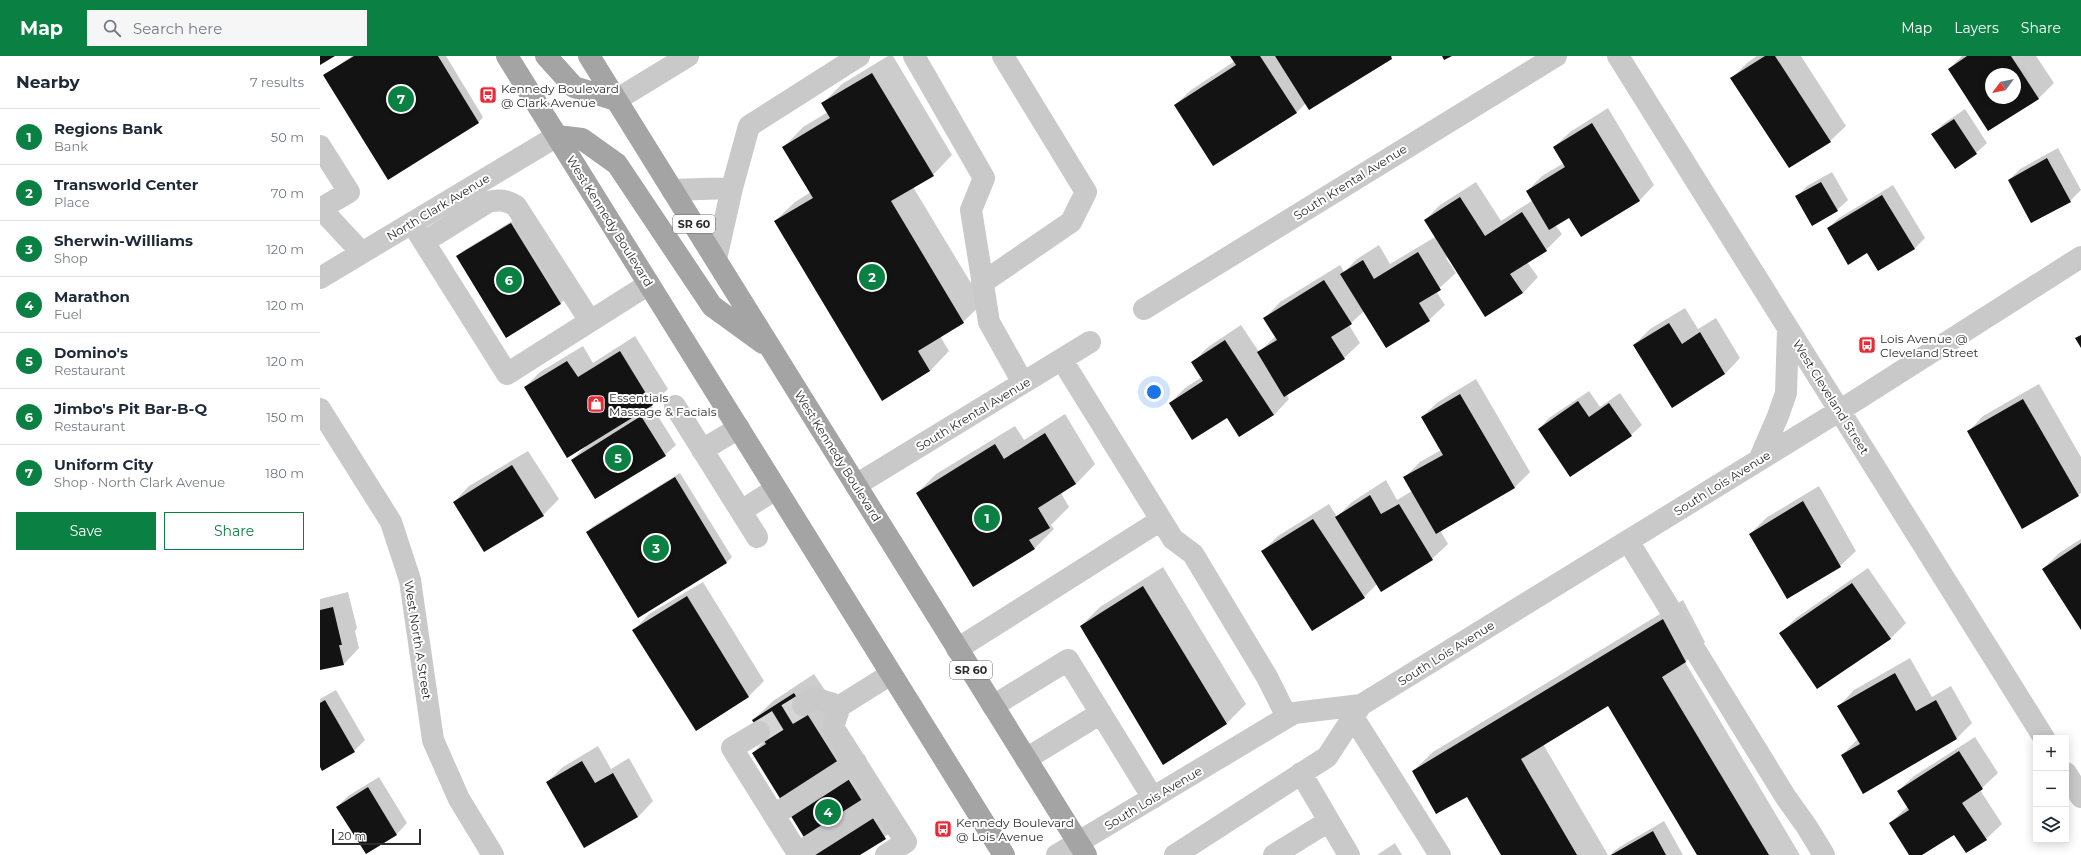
<!DOCTYPE html>
<html lang="en">
<head>
<meta charset="utf-8">
<style>
	body { margin:0; font-family:Montserrat,sans-serif; background:#f6f6f7; color:#1f2937 }
	.controls { position:absolute; right:12px; bottom:12px; display:grid; overflow:hidden; border-radius:0px; box-shadow:0 2px 10px #0003 }
	.controls button { width:36px; height:36px; display:grid; place-items:center; padding:0; border:0; border-bottom:1px solid #e0e1e3; background:#fff; color:#1f2937; font:20px sans-serif }
	.compass { position:absolute; left:1665px; top:12px; width:36px; height:36px; border-radius:50%; background:#fff; box-shadow:0 2px 10px #0003; rotate:238deg }
	.scale { position:absolute; left:12px; bottom:10px; width:89px; box-sizing:border-box; padding-left:4px; border:2px solid #2c2c2c; border-top:0; font-size:11px; line-height:14px; white-space:nowrap; color:#2c2c2c; -webkit-text-stroke:3px #fff; paint-order:stroke }
	.you { position:absolute; left:834px; top:336px; width:14px; height:14px; margin:-10px; border:3px solid #fff; border-radius:50%; background:#1a73e8; box-shadow:0 0 0 6px #1a73e833 }
	.badge { display:grid; place-items:center; width:26px; height:26px; border-radius:50%; background:#0b8043; color:#fff; font-size:13px; font-weight:700 }
	.pin { position:absolute; translate:-50% -50%; border:2px solid #fff; box-shadow:0 1px 4px #0006 }
	.list { margin:0; padding:0; list-style:none }
	h2 { display:flex; justify-content:space-between; align-items:center; height:52px; margin:0; padding:0 16px; font-size:17px }
	h2 small { font-size:13px; font-weight:400; color:#747a83 }
	.list li { display:grid; grid-template-columns:26px 1fr auto; gap:12px; align-items:center; box-sizing:border-box; height:56px; padding:0 16px; border-top:1px solid #e0e1e3 }
	.list b { display:block; font-size:15px; white-space:nowrap }
	.list p { margin:0; font-size:13px; white-space:nowrap; color:#747a83 }
	.list em { font-size:13px; font-style:normal; color:#747a83 }
	.actions { display:flex; gap:8px; padding:12px 16px }
	.actions a { flex:1; padding:9px 0; border:1px solid #0b8043; border-radius:0px; text-align:center; font-size:14px; color:#0b8043 }
	.actions .main { background:#0b8043; color:#fff }
	.icon { flex:none; width:22px; height:22px; fill:none; stroke:currentColor; stroke-width:2; stroke-linecap:round; stroke-linejoin:round }
	.map { position:relative; flex:none; width:1761px; height:799px; overflow:hidden }
	header { display:flex; align-items:center; gap:24px; box-sizing:border-box; height:56px; padding:0 20px; background:#0b8043; color:#fff }
	header strong { font-size:19px }
	nav { display:flex; gap:22px; margin-inline-start:auto; font-size:14px }
	.search { width:280px; height:36px; background:#f6f6f7; display:flex; align-items:center; gap:10px; box-sizing:border-box; padding:0 14px; border-radius:0px; color:#747a83; font-size:15px }
	main { display:flex }
	aside { flex:1; background:#fff }
	.map>svg:first-child { display:block }
</style>
</head>
<body>
<header>
<strong>Map</strong>
<div class="search"><svg class="icon" aria-label="search" viewBox="0 0 24 24"><circle cx="10" cy="10" r="6"/><path d="M15 15l6 6"/></svg>Search here</div>
<nav><a>Map</a><a>Layers</a><a>Share</a></nav>
</header>
<main>
<aside>
<h2>Nearby<small>7 results</small></h2>
<ul class="list">
<li><span class="badge">1</span><div><b>Regions Bank</b><p>Bank</p></div><em>50 m</em></li>
<li><span class="badge">2</span><div><b>Transworld Center</b><p>Place</p></div><em>70 m</em></li>
<li><span class="badge">3</span><div><b>Sherwin-Williams</b><p>Shop</p></div><em>120 m</em></li>
<li><span class="badge">4</span><div><b>Marathon</b><p>Fuel</p></div><em>120 m</em></li>
<li><span class="badge">5</span><div><b>Domino's</b><p>Restaurant</p></div><em>120 m</em></li>
<li><span class="badge">6</span><div><b>Jimbo's Pit Bar-B-Q</b><p>Restaurant</p></div><em>150 m</em></li>
<li><span class="badge">7</span><div><b>Uniform City</b><p>Shop · North Clark Avenue</p></div><em>180 m</em></li>
</ul>
<div class="actions"><a class="main">Save</a><a>Share</a></div>
</aside>
<div class="map">
<svg width="1761" height="799" viewBox="0 0 1761 799">
	<rect width="100%" height="100%" fill="#fff"/>
	<!-- shadow -->
	<path fill="#0003" fill-rule="evenodd" d="M32,0h94l37,61 -5,6 -154,-48z
		M568,0h5l59,99 -19,20 -20,12 70,116 -20,19 -23,14 9,15 -19,20 -48,29 -107,-179 20,-19 16,-10 -27,-45 19,-20 25,-15 -5,-9 19,-19z
		M912,0h161l-87,47 -10,10 -121,-8 16,-15 44,-29z
		M1437,0h44l45,70 -16,15 -98,-63 15,-15z
		M1642,0h74l18,27 -16,16 -50,31 -39,-61zM1671,18h24v24h-24z
		M1288,52l46,77 -15,16 -70,15 -14,9 7,9 -16,16 -19,12 11,15 -15,16 -75,-36 -2,1 10,15 -20,18 9,14 -16,15 -65,-9 -15,14 11,18 -16,15 -58,36 3,5 -15,16 -47,2 -57,-14 15,-15 17,-11 -9,-15 15,-15 33,-22 18,27 17,-16 -11,-18 15,-16 60,-37 4,7 13,-13 22,-14 11,19 45,-27 -10,-17 15,-15 36,-23 25,39 32,-21 -6,-9 15,-15 22,-13 -10,-16 16,-15z
		M1645,53l22,34 -11,10 -43,-19 10,-10z
		M1738,92l23,42 -11,11 -61,-21 11,-11z
		M1512,116l16,28 -11,10 -40,-13 10,-11z
		M1573,129l32,53 -11,11 -47,3 -39,-24 11,-10z
		M197,162l49,80 -5,5 -55,33 -48,-80 5,-5z
		M1365,252l13,21 18,-11 24,40 -15,16 -53,32 -38,-61 16,-16z
		M315,280l33,53 -17,16 25,40 -11,10 -93,5 14,-14 -61,-59 15,-15 43,-26 10,17z
		M1156,323l54,93 -16,16 -74,42 8,14 -16,15 -55,25 -13,13 -102,-45 16,-16 51,-32 8,13 15,-15 34,-22 11,20 15,-9 -7,-14 15,-15 21,-12 -19,-33 16,-15z
		M1719,328l42,73v36l-58,35 -55,-96 15,-16z
		M1269,335l11,16 20,-14 22,32 -11,10 -92,-6 10,-11z
		M745,358l30,50 -19,20 -15,9 8,14 -18,18 3,4 -20,20 -117,-56 19,-19 79,-48 9,14z
		M208,395l31,48 -16,16 -89,-13 15,-16z
		M360,417l52,84 -5,5 -89,55 -51,-84 5,-6z
		M1499,430l37,65 -16,15 -90,-32 16,-16z
		M1761,483v89l-38,-59 16,-16z
		M843,511l83,137 -20,20 -145,-98 19,-19z
		M1548,512l38,55 -15,15 -74,49 -37,-53 16,-16z
		M383,526l61,99 -15,15 -53,33 -62,-99 15,-16z
		M28,536l9,36 -2,3 4,17 -15,16 -24,5v-70z
		M1363,544l22,42 -20,20 115,193h-102l-90,-150 -65,39 65,111h-106l-35,-59 -54,-25 20,-19z
		M1590,602l22,39 19,-11 21,37 -15,15 -94,54 -21,-37 16,-16 -19,-33 15,-16z
		M494,618l15,22 61,137 -32,22h-42l-63,-102 12,-13 -12,-20 20,-19z
		M16,634l29,50 -11,11 -32,18 -2,-4v-66z
		M1655,681l23,36 -18,17 22,34 -16,15 -32,-6 -34,22h-10l-20,-32 18,-17 -10,-15 16,-15z
		M278,690l13,23 18,-11 24,43 -15,16 -91,-35 16,-15z
		M59,721l28,46 -10,11 -31,19 -29,-46 11,-11z
		M1344,765l19,34h-73l8,-7z
		M1075,787l7,12h-25z"/>
	<!-- building -->
	<path fill="#131313" fill-rule="evenodd" d="M0,0h15l-15,9z
		M34,0h84l41,67 -91,57 -65,-105z
		M910,0h30l37,57 -84,53 -39,-61 62,-40z
		M955,0h116l1,3 -83,51z
		M1122,0h10l-8,4z
		M1445,0h10l56,86 -42,26 -59,-90z
		M1647,0h44l28,43 -51,32 -40,-62zM1671,18h24v24h-24z
		M552,17l62,103 -43,25 73,122 -46,28 12,20 -48,30 -108,-180 39,-23 -31,-51 48,-29 -9,-15z
		M1634,63l23,35 -22,15 -24,-35z
		M1272,67l48,78 -59,36 -12,-19 -20,12 -23,-39 39,-24 -12,-20z
		M1727,102l24,44 -40,21 -23,-43z
		M1501,126l17,29 -26,15 -17,-30z
		M1562,139l33,54 -37,22 -11,-18 -19,12 -21,-37z
		M1140,141l25,39 37,-24 25,39 -37,23 13,19 -38,24 -61,-97z
		M191,167l50,81 -55,34 -50,-82z
		M1098,196l23,38 -22,13 11,18 -44,27 -46,-74 23,-14 11,19z
		M1004,224l28,44 -21,13 14,22 -61,38 -27,-45 20,-12 -14,-22z
		M1349,267l13,21 18,-12 25,42 -53,34 -39,-63z
		M1761,279v13l-6,-10z
		M905,284l49,75 -35,22 -12,-19 -35,22 -23,-37 34,-22 -12,-19z
		M300,295l33,54 -86,53 -43,-71 43,-26 11,16z
		M1140,338l55,94 -79,46 -33,-57 40,-22 -22,-38z
		M1703,343l56,97 -57,33 -55,-98z
		M1258,345l11,16 20,-14 23,33 -62,41 -32,-48z
		M321,360l25,40 -71,43 -24,-39z
		M725,377l31,51 -38,24 12,20 -21,12 6,9 -62,38 -57,-94 79,-49 9,15z
		M192,409l32,51 -60,36 -31,-50z
		M355,421l52,86 -89,55 -52,-86z
		M1050,439l11,19 18,-10 34,56 -52,32 -46,-75z
		M1483,445l38,66 -54,32 -38,-65z
		M993,463l52,79 -53,33 -51,-80z
		M1761,487v87l-39,-61z
		M1532,527l39,56 -74,50 -38,-56z
		M823,530l84,138 -64,41 -83,-139z
		M367,540l62,101 -53,34 -64,-101z
		M13,551l9,38h-3l5,20 -24,5v-60z
		M1343,563l23,43 -24,15 107,178h-72l-89,-149 -87,53 56,96h-76l-34,-58 -31,17 -24,-43z
		M1575,617l21,38 20,-11 21,39 -94,55 -22,-39 19,-11 -23,-38z
		M474,637l92,146 -26,16h-45l-63,-102 14,-9 -14,-24z
		M5,644l30,52 -33,19 -2,-4v-64z
		M1639,695l24,38 -21,14 25,37 -21,13 -12,-18 -32,20h-13l-20,-32 20,-13 -12,-19z
		M262,705l13,22 18,-10 25,44 -54,31 -38,-66z
		M48,731l29,48 -31,19 -30,-47z
		M1333,775l13,24h-55z"/>
	<g fill="none" stroke-linecap="round" stroke-linejoin="round">
		<!-- minor-tunnel -->
		<path stroke="#d5d5d5" stroke-width="22" stroke-dasharray="22 11" stroke-linecap="butt" d="M439,676l44,-27"/>
		<!-- minor -->
		<path stroke="#c9c9c9" stroke-width="22" d="M594,0l70,122 -13,32 18,112 34,61
			M1298,0l426,682
			M296,44l72,-44
			M0,90l29,46 -29,17
			M352,134l60,-2
			M1,153l40,43
			M92,167l95,151 142,-90
			M104,186l64,-40c11,-3 18,-2 28,4l74,115
			M396,203l16,-71 17,-62 110,-70
			M0,222l237,-142
			M662,227l89,-61 15,-30 -83,-136
			M824,253l412,-253
			M742,304l111,179 20,15 74,123 20,40
			M355,350l82,131
			M0,353l71,113 19,58 23,160 26,59 34,56
			M382,394l37,-22
			M1439,404l19,-44 8,-23 2,-64
			M536,429l234,-143
			M421,455l35,-22
			M1308,485l157,255 22,31 17,28
			M637,593l204,-129
			M483,649l11,-7 26,8
			M673,650l75,-46 85,138
			M1033,661l87,138
			M439,676l-27,16 67,107
			M706,703l75,-46
			M1746,717l15,24
			M454,759l82,-53
			M1009,765l20,34
			M478,797l82,-52
			M566,799l20,-13 -73,-115 7,-21 51,-32
			M737,799l237,-142 67,-8
			M855,799l152,-98 34,-52 478,-294 242,-154
			M954,799l55,-34 -28,-48"/>
		<!-- major -->
		<path stroke="#a4a4a4" stroke-width="22" d="M187,0l497,799
			M226,0l28,31 42,13
			M269,0l497,799
			M237,80l25,3 35,25 95,142 51,37"/>
	</g>
	<!-- icons -->
	<defs>
		<symbol id="bus-square" viewBox="-11 -11 22 22"><rect x="-9" y="-9" width="18" height="18" rx="4" fill="#e72a37" stroke="#fff"/><path d="M-5-6H5V4H4V6H2V4H-2V6H-4V4H-5ZM-3.5-4V0h7V-4ZM-3.5 1.2v1.5H-2V1.2ZM2 1.2v1.5H3.5V1.2Z" fill="#fff"/></symbol>
		<symbol id="shop-square" viewBox="-11 -11 22 22"><rect x="-9" y="-9" width="18" height="18" rx="4" fill="#e72a37" stroke="#fff"/><path d="M-5-2.5h2.3a2.7 3.5 0 0 1 5.4 0H5L5.5 6h-11ZM-1.5-2.5h3a1.5 2.3 0 0 0-3 0Z" fill="#fff"/></symbol>
	</defs>
	<g fill-rule="evenodd">
		<use href="#bus-square" x="158" y="29" width="20" height="20"/>
		<use href="#bus-square" x="1537" y="279" width="20" height="20"/>
		<use href="#shop-square" x="266" y="338" width="20" height="20"/>
		<use href="#bus-square" x="613" y="763" width="20" height="20"/>
	</g>
	<g text-anchor="middle" dominant-baseline="central" stroke-width="4" stroke-linejoin="round" paint-order="stroke">
		<!-- shield labels -->
		<g fill="#fff" stroke="#6b6b6b" stroke-width="1">
			<rect x="353" y="159" width="42" height="18" rx="3"/>
			<rect x="630" y="605" width="42" height="18" rx="3"/>
		</g>
		<g font-size="11" font-weight="bold" fill="#2c2c2c">
			<text x="374" y="168">SR 60</text>
			<text x="651" y="614">SR 60</text>
		</g>
		<!-- poi labels -->
		<g font-size="12" fill="#2c2c2c" stroke="#fff" text-anchor="start">
			<text x="181" y="32">Kennedy Boulevard<tspan x="181" dy="14">@ Clark Avenue</tspan></text>
			<text x="1560" y="282">Lois Avenue @<tspan x="1560" dy="14">Cleveland Street</tspan></text>
			<text x="289" y="341">Essentials<tspan x="289" dy="14">Massage &amp; Facials</tspan></text>
			<text x="636" y="766">Kennedy Boulevard<tspan x="636" dy="14">@ Lois Avenue</tspan></text>
		</g>
		<!-- street labels -->
		<g font-size="12" fill="#2c2c2c" stroke="#fff">
			<text transform="translate(1030 126) rotate(-32)">South Krental Avenue</text>
			<text transform="translate(118 151) rotate(-31)">North Clark Avenue</text>
			<text transform="translate(290 165) rotate(58)">West Kennedy Boulevard</text>
			<text transform="translate(1511 341) rotate(58)">West Cleveland Street</text>
			<text transform="translate(653 358) rotate(-31)">South Krental Avenue</text>
			<text transform="translate(518 400) rotate(58)">West Kennedy Boulevard</text>
			<text transform="translate(1402 427) rotate(-32)">South Lois Avenue</text>
			<text transform="translate(98 584) rotate(81)">West North A Street</text>
			<text transform="translate(1126 597) rotate(-32)">South Lois Avenue</text>
			<text transform="translate(833 742) rotate(-31)">South Lois Avenue</text>
		</g>
	</g>
</svg>
<div class="controls">
<button>+</button>
<button>−</button>
<button><svg class="icon" aria-label="layers" viewBox="0 0 24 24"><path d="M12 4l9 5-9 5-9-5zM3 14l9 5 9-5"/></svg></button>
</div>
<svg class="compass" viewBox="-18 -18 36 36"><path d="M0-13l5 13h-10z" fill="#e53935"/><path d="M0 13l5-13h-10z" fill="#747a83"/></svg>
<div class="scale">20 m</div>
<div class="you"></div>
<div class="pin badge" style="left:667px;top:462px">1</div>
<div class="pin badge" style="left:552px;top:221px">2</div>
<div class="pin badge" style="left:336px;top:492px">3</div>
<div class="pin badge" style="left:508px;top:756px">4</div>
<div class="pin badge" style="left:298px;top:402px">5</div>
<div class="pin badge" style="left:189px;top:224px">6</div>
<div class="pin badge" style="left:81px;top:43px">7</div>
</div>
</main>
</body>
</html>
